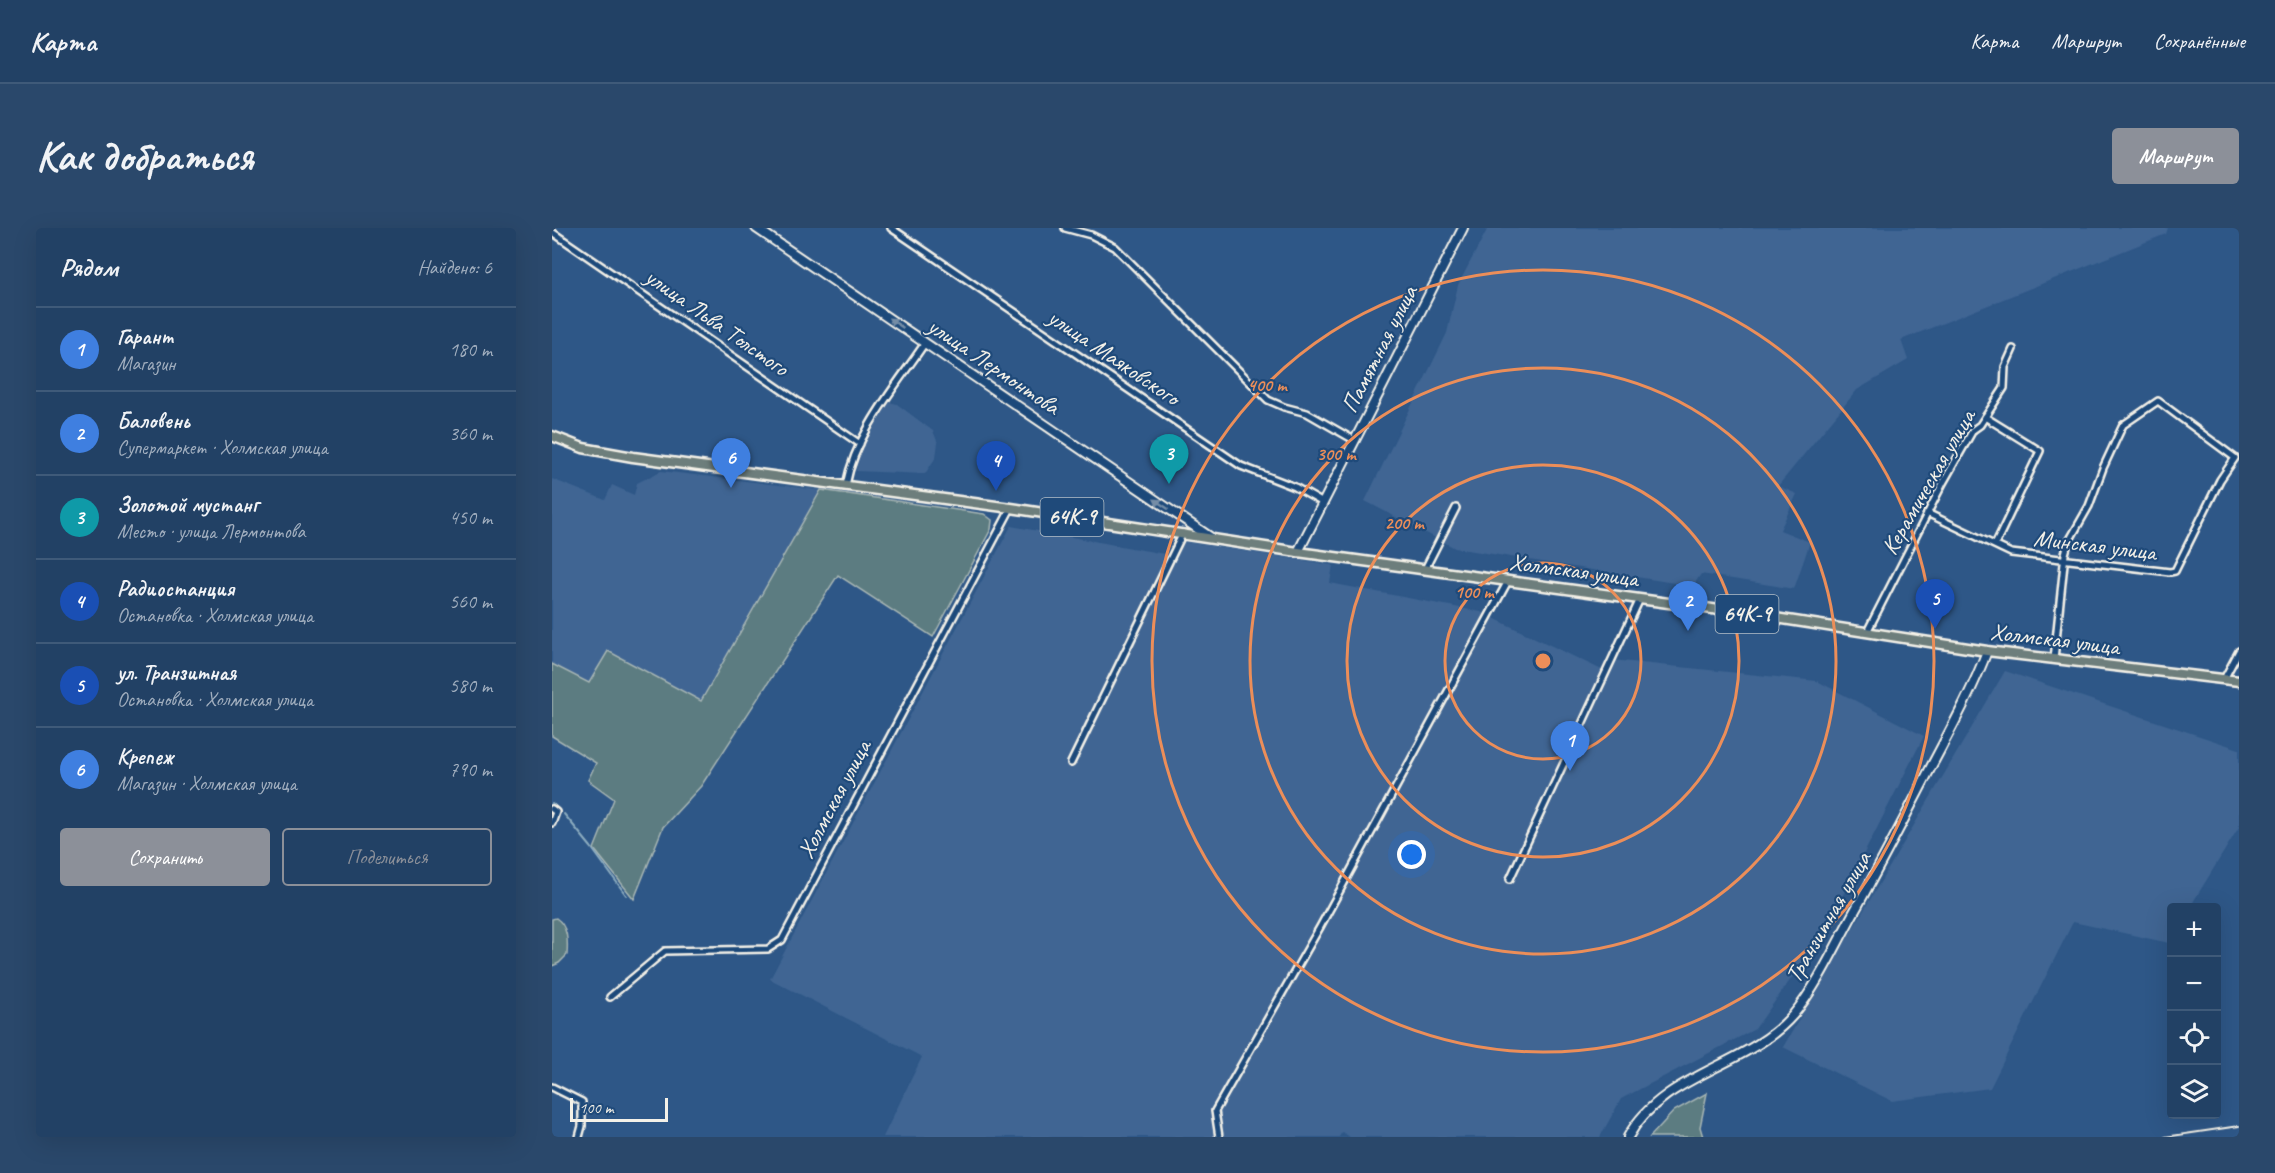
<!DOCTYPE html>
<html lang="ru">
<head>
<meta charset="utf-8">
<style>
	body { margin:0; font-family:Caveat,sans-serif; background:#2a486b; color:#f1f3f6 }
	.controls { position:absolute; right:18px; bottom:18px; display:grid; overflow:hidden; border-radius:6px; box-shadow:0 6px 24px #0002 }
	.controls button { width:54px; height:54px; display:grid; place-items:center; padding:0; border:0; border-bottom:2px solid #3f5a79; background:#224165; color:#f1f3f6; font:30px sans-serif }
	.scale { position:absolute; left:18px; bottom:15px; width:98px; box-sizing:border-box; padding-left:6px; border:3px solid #f4f1e8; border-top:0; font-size:16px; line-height:21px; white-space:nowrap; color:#f4f1e8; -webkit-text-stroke:4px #1f4a7a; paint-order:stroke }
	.you { position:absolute; left:860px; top:627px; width:21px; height:21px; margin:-15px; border:4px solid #fff; border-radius:50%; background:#1a73e8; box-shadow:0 0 0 9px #1a73e833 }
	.badge { display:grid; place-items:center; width:39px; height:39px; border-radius:50%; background:#8c9099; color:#fff; font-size:20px; font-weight:700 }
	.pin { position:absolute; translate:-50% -50px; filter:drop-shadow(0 2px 3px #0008) }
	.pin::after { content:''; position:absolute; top:32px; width:21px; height:18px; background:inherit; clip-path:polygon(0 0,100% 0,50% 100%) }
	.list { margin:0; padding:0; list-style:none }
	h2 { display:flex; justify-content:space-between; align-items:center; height:78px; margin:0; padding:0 24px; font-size:26px }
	h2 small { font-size:20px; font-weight:400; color:#a2afbf }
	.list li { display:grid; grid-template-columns:39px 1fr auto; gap:18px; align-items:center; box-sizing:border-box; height:84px; padding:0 24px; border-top:2px solid #3f5a79 }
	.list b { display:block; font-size:22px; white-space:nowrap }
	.list p { margin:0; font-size:20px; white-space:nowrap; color:#a2afbf }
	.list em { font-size:20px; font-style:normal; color:#a2afbf }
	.actions { display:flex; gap:12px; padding:18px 24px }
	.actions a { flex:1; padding:14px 0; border:2px solid #8c9099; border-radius:6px; text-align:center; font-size:21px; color:#8c9099 }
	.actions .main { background:#8c9099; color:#fff }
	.icon { flex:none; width:33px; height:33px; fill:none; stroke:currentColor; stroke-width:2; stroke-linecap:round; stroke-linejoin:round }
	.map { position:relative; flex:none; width:1687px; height:909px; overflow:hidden; border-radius:6px }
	header { display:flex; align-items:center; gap:36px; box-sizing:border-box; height:84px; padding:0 30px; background:#224165; border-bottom:2px solid #3f5a79 }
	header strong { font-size:28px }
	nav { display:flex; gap:33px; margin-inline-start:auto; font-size:21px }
	.intro { display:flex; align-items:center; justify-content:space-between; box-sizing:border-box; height:144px; padding:0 36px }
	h1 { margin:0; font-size:42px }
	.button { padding:15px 27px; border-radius:6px; background:#8c9099; color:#fff; font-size:21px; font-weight:700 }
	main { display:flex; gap:36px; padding:0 36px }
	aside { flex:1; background:#224165; border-radius:6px; box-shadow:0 6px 24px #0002 }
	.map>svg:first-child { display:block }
</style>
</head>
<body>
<header>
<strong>Карта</strong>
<nav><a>Карта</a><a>Маршрут</a><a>Сохранённые</a></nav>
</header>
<div class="intro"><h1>Как добраться</h1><a class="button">Маршрут</a></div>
<main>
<aside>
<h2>Рядом<small>Найдено: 6</small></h2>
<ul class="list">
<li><span class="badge" style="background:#3f7fe0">1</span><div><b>Гарант</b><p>Магазин</p></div><em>180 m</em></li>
<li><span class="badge" style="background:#3f7fe0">2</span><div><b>Баловень</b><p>Супермаркет · Холмская улица</p></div><em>360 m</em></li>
<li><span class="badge" style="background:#0f9aa8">3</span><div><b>Золотой мустанг</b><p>Место · улица Лермонтова</p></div><em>450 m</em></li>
<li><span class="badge" style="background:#1a4fb4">4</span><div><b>Радиостанция</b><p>Остановка · Холмская улица</p></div><em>560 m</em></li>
<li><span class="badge" style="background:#1a4fb4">5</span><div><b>ул. Транзитная</b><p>Остановка · Холмская улица</p></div><em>580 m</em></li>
<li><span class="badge" style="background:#3f7fe0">6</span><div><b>Крепеж</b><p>Магазин · Холмская улица</p></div><em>790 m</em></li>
</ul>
<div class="actions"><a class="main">Сохранить</a><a>Поделиться</a></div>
</aside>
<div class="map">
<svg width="1687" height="909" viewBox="0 0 1687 909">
	<rect width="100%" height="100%" fill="#2e5787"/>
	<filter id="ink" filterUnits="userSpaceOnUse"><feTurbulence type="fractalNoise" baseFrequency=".0167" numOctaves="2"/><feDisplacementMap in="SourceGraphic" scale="12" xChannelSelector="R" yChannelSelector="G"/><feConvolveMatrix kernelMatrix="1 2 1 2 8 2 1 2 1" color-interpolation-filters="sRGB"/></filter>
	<g filter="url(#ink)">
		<!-- built -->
		<path fill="#3f6593" d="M936,0h680l-2,6 -265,106 7,20 -51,30 -79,96 19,8 -17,36 30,12 -16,47 -93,-15 -8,12 -238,-38 -90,-47 82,-168 11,-48z
			M337,174l8,2 36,27 5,12 -2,14 -11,17 -69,-3 6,-23z
			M109,243l160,19 -120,212 -93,-51 -19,32 -37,-19v-185l53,21 7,-15 22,10 3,-12z
			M459,298l159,29 9,-14 154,24 -3,18 151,29 123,59 8,-11 205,21 107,55 -102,200 -67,93 -134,70 -21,38h-250l-8,-5 -3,5h-456l39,-80 -152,-78z
			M1453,443l234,78v78l-49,80 -18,1 -1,31 -2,4 -96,-21 -83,166 -98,13 -109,-54z"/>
		<!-- green -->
		<path fill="#5c7c81" stroke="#a8b6b4" stroke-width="1.5" d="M269,262l163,24 8,6 -1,9 -58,108 -95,-62 -137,211 -38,41 -29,72 -40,-50 20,-50 -26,-19 8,-17 -44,-27v-72l37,19 19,-32 93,50z
			M4,690c12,8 12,23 11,37l-8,8 -7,3v-47z
			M1155,865l-7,34 3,10h-53l24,-26z"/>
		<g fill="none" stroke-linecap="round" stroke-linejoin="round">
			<!-- stream -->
			<path stroke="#8cacbf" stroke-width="2" d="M0,575l7,7
				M12,586l27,33 35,48"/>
			<defs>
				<path id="street" d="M339,0l350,238 54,21 28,16
					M513,0l26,7 24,12 153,153 16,7 23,6 47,27
					M0,4l308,212
					M1433,189l55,34 -45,94
					M294,257c10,-53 50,-99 79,-142
					M1375,285l84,40 159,19 5,-1 45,-91 15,-22 -77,-57 -35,24 -20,43 -14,38 -21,37 -3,11 -11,105
					M873,341l31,-61
					M1315,404l76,-149 30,-53 7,-5 24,-37 1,-21 8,-18
					M1672,451l15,-28
					M519,535l112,-230
					M0,581l4,3 -4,11
					M958,651l130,-280
					M58,769l55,-46 103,-2 14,-9 229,-432
					M0,859l30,15v24l-3,11
					M667,909l-4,-26 105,-184 188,-346"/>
				<path id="secondary" d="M204,0l454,309
					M746,324l165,-324
					M1076,909c35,-64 119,-69 165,-122 26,-31 45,-75 65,-110 25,-46 50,-93 74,-140 20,-38 40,-74 55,-114"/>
				<path id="primary" d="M0,208l31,12 50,9 378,51 287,44 465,64 224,35 252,30"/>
			</defs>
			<!-- street casing -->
			<use href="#street" stroke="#f4f1e8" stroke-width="10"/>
			<!-- secondary casing -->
			<use href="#secondary" stroke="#f4f1e8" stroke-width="12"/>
			<!-- primary casing -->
			<use href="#primary" stroke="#f4f1e8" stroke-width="13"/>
			<!-- street -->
			<use href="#street" stroke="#1f4a7a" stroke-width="5"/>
			<!-- secondary -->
			<use href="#secondary" stroke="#1f4a7a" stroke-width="8"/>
			<!-- primary -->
			<use href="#primary" stroke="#6d7e7c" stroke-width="8"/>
			<!-- rail -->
			<path stroke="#f4f1e8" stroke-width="2" d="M1613,909l74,-11"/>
		</g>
		<!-- one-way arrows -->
		<defs><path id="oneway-solid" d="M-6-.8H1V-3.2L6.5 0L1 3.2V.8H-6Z" transform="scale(1.5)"/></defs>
		<g fill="#748da6">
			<use href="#oneway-solid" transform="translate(344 95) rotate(-146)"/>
			<use href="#oneway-solid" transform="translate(609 276) rotate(-146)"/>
		</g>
	</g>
	<!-- distance rings -->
	<g fill="none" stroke="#ec8e59" stroke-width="3">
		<circle cx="991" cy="433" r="98"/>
		<circle cx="991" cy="433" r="196"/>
		<circle cx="991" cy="433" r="293"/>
		<circle cx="991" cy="433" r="391"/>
	</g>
	<g text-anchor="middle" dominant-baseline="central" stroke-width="4.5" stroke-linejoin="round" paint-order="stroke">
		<!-- shield labels -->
		<g fill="#1f4a7a" stroke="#b4bfc7" stroke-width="1.5">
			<rect x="488.5" y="270" width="63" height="38" rx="4.5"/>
			<rect x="1163.5" y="367" width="63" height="38" rx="4.5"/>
		</g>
		<g font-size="22" font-weight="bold" fill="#f4f1e8">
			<text x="520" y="289">64К-9</text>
			<text x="1195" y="386">64К-9</text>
		</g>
		<!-- street labels -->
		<g font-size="24" fill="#f4f1e8" stroke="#1f4a7a">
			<text transform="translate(165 94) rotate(35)">улица Льва Толстого</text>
			<text transform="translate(827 121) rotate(-63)">Памятная улица</text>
			<text transform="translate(562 129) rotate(34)">улица Маяковского</text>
			<text transform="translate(442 138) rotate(34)">улица Лермонтова</text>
			<text transform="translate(1376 254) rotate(-60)">Керамическая улица</text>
			<text transform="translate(1543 317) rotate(7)">Минская улица</text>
			<text transform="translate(1022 342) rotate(8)">Холмская улица</text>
			<text transform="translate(1503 411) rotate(7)">Холмская улица</text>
			<text transform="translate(282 571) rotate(-62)">Холмская улица</text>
			<text transform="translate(1276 689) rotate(-60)">Транзитная улица</text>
		</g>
	</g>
	<circle cx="991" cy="433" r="9" fill="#ec8e59" stroke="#1f4a7a" stroke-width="3"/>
	<g font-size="18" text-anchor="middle" font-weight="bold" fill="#ec8e59" stroke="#1f4a7a" stroke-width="4.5" stroke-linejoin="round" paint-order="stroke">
		<text x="715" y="163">400 m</text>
		<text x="784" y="232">300 m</text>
		<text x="852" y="301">200 m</text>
		<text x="922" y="370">100 m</text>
	</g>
</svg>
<div class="controls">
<button>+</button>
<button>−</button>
<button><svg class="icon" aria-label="locate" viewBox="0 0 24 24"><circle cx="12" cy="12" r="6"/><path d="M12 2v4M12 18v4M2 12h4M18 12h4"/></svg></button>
<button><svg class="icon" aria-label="layers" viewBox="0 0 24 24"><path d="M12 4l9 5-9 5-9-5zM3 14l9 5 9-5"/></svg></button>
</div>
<div class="scale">100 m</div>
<div class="you"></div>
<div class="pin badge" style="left:1018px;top:543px;background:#3f7fe0">1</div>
<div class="pin badge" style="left:1136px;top:403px;background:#3f7fe0">2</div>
<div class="pin badge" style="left:617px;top:256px;background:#0f9aa8">3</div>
<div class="pin badge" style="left:444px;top:263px;background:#1a4fb4">4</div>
<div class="pin badge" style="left:1383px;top:401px;background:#1a4fb4">5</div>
<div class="pin badge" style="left:179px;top:260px;background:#3f7fe0">6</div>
</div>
</main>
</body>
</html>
